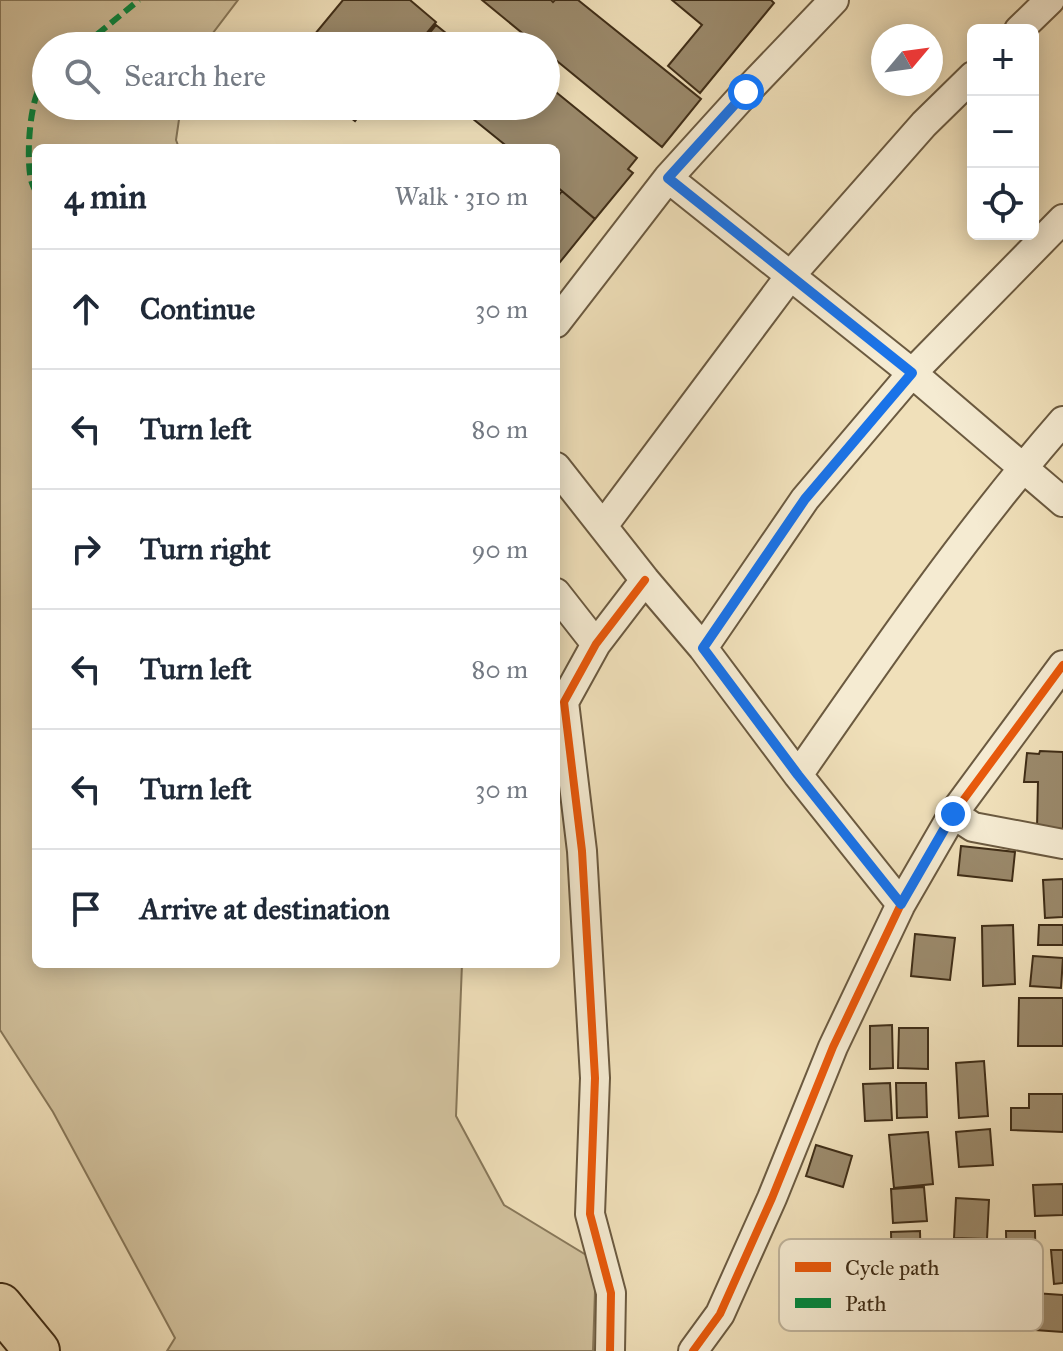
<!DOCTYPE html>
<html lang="en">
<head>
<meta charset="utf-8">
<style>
	body { margin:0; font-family:"IM FELL Great Primer",serif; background:#f2f2f3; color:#1f2937 }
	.controls { position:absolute; right:24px; top:24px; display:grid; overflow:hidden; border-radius:12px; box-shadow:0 4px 20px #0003 }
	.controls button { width:72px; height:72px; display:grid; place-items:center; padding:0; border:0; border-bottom:2px solid #e0e1e3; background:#fff; color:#1f2937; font:40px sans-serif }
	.compass { position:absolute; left:871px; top:24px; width:72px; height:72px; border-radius:50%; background:#fff; box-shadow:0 4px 20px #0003; rotate:61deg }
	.stop { position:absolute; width:24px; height:24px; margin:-18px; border:6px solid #1a73e8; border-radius:50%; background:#fff }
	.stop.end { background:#1a73e8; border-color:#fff; box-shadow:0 2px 8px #0008 }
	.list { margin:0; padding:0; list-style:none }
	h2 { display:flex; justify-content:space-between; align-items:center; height:104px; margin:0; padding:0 32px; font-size:34px }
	h2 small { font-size:26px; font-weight:400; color:#747a83 }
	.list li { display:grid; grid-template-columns:52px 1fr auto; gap:24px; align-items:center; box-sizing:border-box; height:120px; padding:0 32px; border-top:2px solid #e0e1e3 }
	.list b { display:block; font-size:30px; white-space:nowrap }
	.list em { font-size:26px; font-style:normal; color:#747a83 }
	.icon { flex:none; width:44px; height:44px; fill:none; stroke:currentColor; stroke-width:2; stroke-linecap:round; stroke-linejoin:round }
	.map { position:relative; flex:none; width:1063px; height:1351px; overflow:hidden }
	.search { position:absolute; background:#fff; box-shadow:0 4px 20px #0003; left:32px; top:32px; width:528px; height:88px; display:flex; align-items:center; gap:20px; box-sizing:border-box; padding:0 28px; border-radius:44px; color:#747a83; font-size:30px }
	.panel { position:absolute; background:#fff; box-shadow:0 4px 20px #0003; left:32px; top:144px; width:528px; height:824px; border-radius:12px }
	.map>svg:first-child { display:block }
</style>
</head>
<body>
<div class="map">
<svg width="1063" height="1351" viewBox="0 0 1063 1351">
	<rect width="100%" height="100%" fill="#f0e0ba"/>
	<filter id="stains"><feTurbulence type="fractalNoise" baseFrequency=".0025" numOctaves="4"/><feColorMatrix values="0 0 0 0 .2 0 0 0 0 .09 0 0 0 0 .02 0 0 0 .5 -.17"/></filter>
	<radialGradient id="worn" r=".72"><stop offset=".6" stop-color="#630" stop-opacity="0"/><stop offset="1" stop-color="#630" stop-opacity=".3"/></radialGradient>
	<!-- green -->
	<path fill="#d2c29e" stroke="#88785a" stroke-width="2" d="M0,0h238l-35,46h-157v60h135l-5,34 3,8h-143v816h426l-6,152 48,89 92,56 -3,90h-426l8,-13 -122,-226 -53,-82z"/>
	<!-- building -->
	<path fill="#9b8a6c" stroke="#3f2d17" stroke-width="2" d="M343,0h67l26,22 -20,24h-111z
		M482,0h69l2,2 2,-2h23l123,99 -39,48 -116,-95v-6h-8z
		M672,0h99l3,3 -74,90 -32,-27 34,-41z
		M436,25l26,21h-43z
		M546,84l91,74 -9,11 5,4 -38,46 -39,-33v-38h-47l-52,-42h89z
		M336,106h31l-12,15z
		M562,191l33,28 -39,48v-68z
		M1040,751l23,1v77l-26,-1 1,-46h-14l3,-29 12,1z
		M961,846l54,6 -3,29 -54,-6z
		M1063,879v38l-18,1 -2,-38z
		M1013,925l2,59 -32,2 -1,-60z
		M1039,925h24v20h-25z
		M915,934l40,4 -5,42 -39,-4z
		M1033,956l30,2 -2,30 -31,-2z
		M1019,998h44v48h-45z
		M892,1025l1,43 -23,1v-43z
		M899,1028h29v41l-30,-1z
		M984,1061l4,55 -29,2 -3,-55z
		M890,1083l2,37 -27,1 -2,-37z
		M896,1083h30l1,34 -30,1z
		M1029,1094h34v38l-52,-2v-22h18z
		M990,1129l3,36 -34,2 -3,-35z
		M928,1132l5,52 -39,4 -5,-53z
		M816,1145l36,11 -9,31 -37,-11z
		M1063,1184v31l-28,1 -2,-31z
		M924,1187l3,34 -34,2 -2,-34z
		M956,1198l33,2 -2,39 -33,-1z
		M920,1231l1,40 -29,1 -1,-40z
		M1006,1231h29l1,48h-29z
		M1051,1250h12v33l-9,1z
		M1007,1291l56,4v37l-59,-4z"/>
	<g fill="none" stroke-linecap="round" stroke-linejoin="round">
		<defs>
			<path id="street" d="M1019,30l31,-30
				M668,178l244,195 151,129
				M556,323l112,-145 78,-86 88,-92
				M556,467l89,113 58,68 95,127 103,129
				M603,526l187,-250 134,-152 49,-48
				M556,593l40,51
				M703,648l102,-149 107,-126 151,-154
				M798,775c84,-121 168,-243 265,-354
				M953,814l20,13 90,17
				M610,1351l1,-58 -21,-79 5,-136 -13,-227 -18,-149 32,-58 49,-64
				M693,1351l27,-37 52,-116 61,-151 68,-143 52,-90 110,-149"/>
			<path id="primary" d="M0,1306l37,45"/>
		</defs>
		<!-- street casing -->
		<use href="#street" stroke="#6b5a40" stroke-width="32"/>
		<!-- primary casing -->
		<use href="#primary" stroke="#3f2d17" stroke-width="48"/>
		<!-- street -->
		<use href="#street" stroke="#f5ebd2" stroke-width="28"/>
		<!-- primary -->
		<use href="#primary" stroke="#f0e0ba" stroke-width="44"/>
		<!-- quiet -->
		<path stroke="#00873e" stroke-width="6" stroke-dasharray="12 6" stroke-linecap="butt" d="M83,46l56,-46
			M36,192c-2,-4 -4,-8 -5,-12 -5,-22 -2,-87 15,-102"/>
		<defs>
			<path id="cycleway" d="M610,1351l1,-58 -21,-79 5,-136 -13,-227 -18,-149 32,-58 49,-64
				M693,1351l27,-37 52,-116 61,-151 68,-143 52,-90 110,-149"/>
		</defs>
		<!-- cycleway casing -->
		<use href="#cycleway" stroke="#f5ebd2" stroke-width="13"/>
		<!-- cycleway -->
		<use href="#cycleway" stroke="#e8590c" stroke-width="8"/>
	</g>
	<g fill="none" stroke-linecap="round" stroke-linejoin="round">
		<!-- route -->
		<path stroke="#1a73e8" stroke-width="10" d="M746,92l-78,86 244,195 -107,126 -102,149 95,127 103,129 52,-90"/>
	</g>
	<!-- legend -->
	<rect x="779" y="1239" width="264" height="92" rx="12" fill="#f5ebd2" stroke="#beb29a" stroke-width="2"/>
	<rect x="795" y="1262" width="36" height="10" fill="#e8590c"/>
	<rect x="795" y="1298" width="36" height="10" fill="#00873e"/>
	<g font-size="22" fill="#3f2d17">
		<text x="845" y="1275">Cycle path</text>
		<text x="845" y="1311">Path</text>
	</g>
	<rect width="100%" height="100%" filter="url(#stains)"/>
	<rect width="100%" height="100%" fill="url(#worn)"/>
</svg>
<div class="controls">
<button>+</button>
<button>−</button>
<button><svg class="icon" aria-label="locate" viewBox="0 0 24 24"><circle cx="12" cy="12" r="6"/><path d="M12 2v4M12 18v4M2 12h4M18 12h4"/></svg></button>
</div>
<svg class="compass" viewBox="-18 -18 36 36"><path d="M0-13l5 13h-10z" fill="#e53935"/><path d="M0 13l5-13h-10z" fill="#747a83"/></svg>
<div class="stop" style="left:746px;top:92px"></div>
<div class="stop end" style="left:953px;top:814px"></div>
<div class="search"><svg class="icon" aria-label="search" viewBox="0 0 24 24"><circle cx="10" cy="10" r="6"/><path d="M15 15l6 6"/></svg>Search here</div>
<section class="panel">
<h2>4 min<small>Walk · 310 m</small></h2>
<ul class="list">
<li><svg class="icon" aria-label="ahead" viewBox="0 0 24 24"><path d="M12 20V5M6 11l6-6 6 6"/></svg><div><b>Continue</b></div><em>30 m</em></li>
<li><svg class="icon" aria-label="left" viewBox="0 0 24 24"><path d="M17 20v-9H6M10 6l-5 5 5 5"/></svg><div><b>Turn left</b></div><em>80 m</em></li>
<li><svg class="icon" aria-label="right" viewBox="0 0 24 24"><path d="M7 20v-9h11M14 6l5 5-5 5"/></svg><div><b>Turn right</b></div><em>90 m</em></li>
<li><svg class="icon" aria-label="left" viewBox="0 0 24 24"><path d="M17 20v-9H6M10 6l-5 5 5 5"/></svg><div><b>Turn left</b></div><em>80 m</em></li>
<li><svg class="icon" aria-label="left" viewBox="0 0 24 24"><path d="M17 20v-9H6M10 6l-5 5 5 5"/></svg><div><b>Turn left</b></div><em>30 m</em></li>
<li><svg class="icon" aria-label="arrive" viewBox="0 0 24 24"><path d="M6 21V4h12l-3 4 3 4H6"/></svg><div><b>Arrive at destination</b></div></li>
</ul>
</section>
</div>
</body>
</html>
